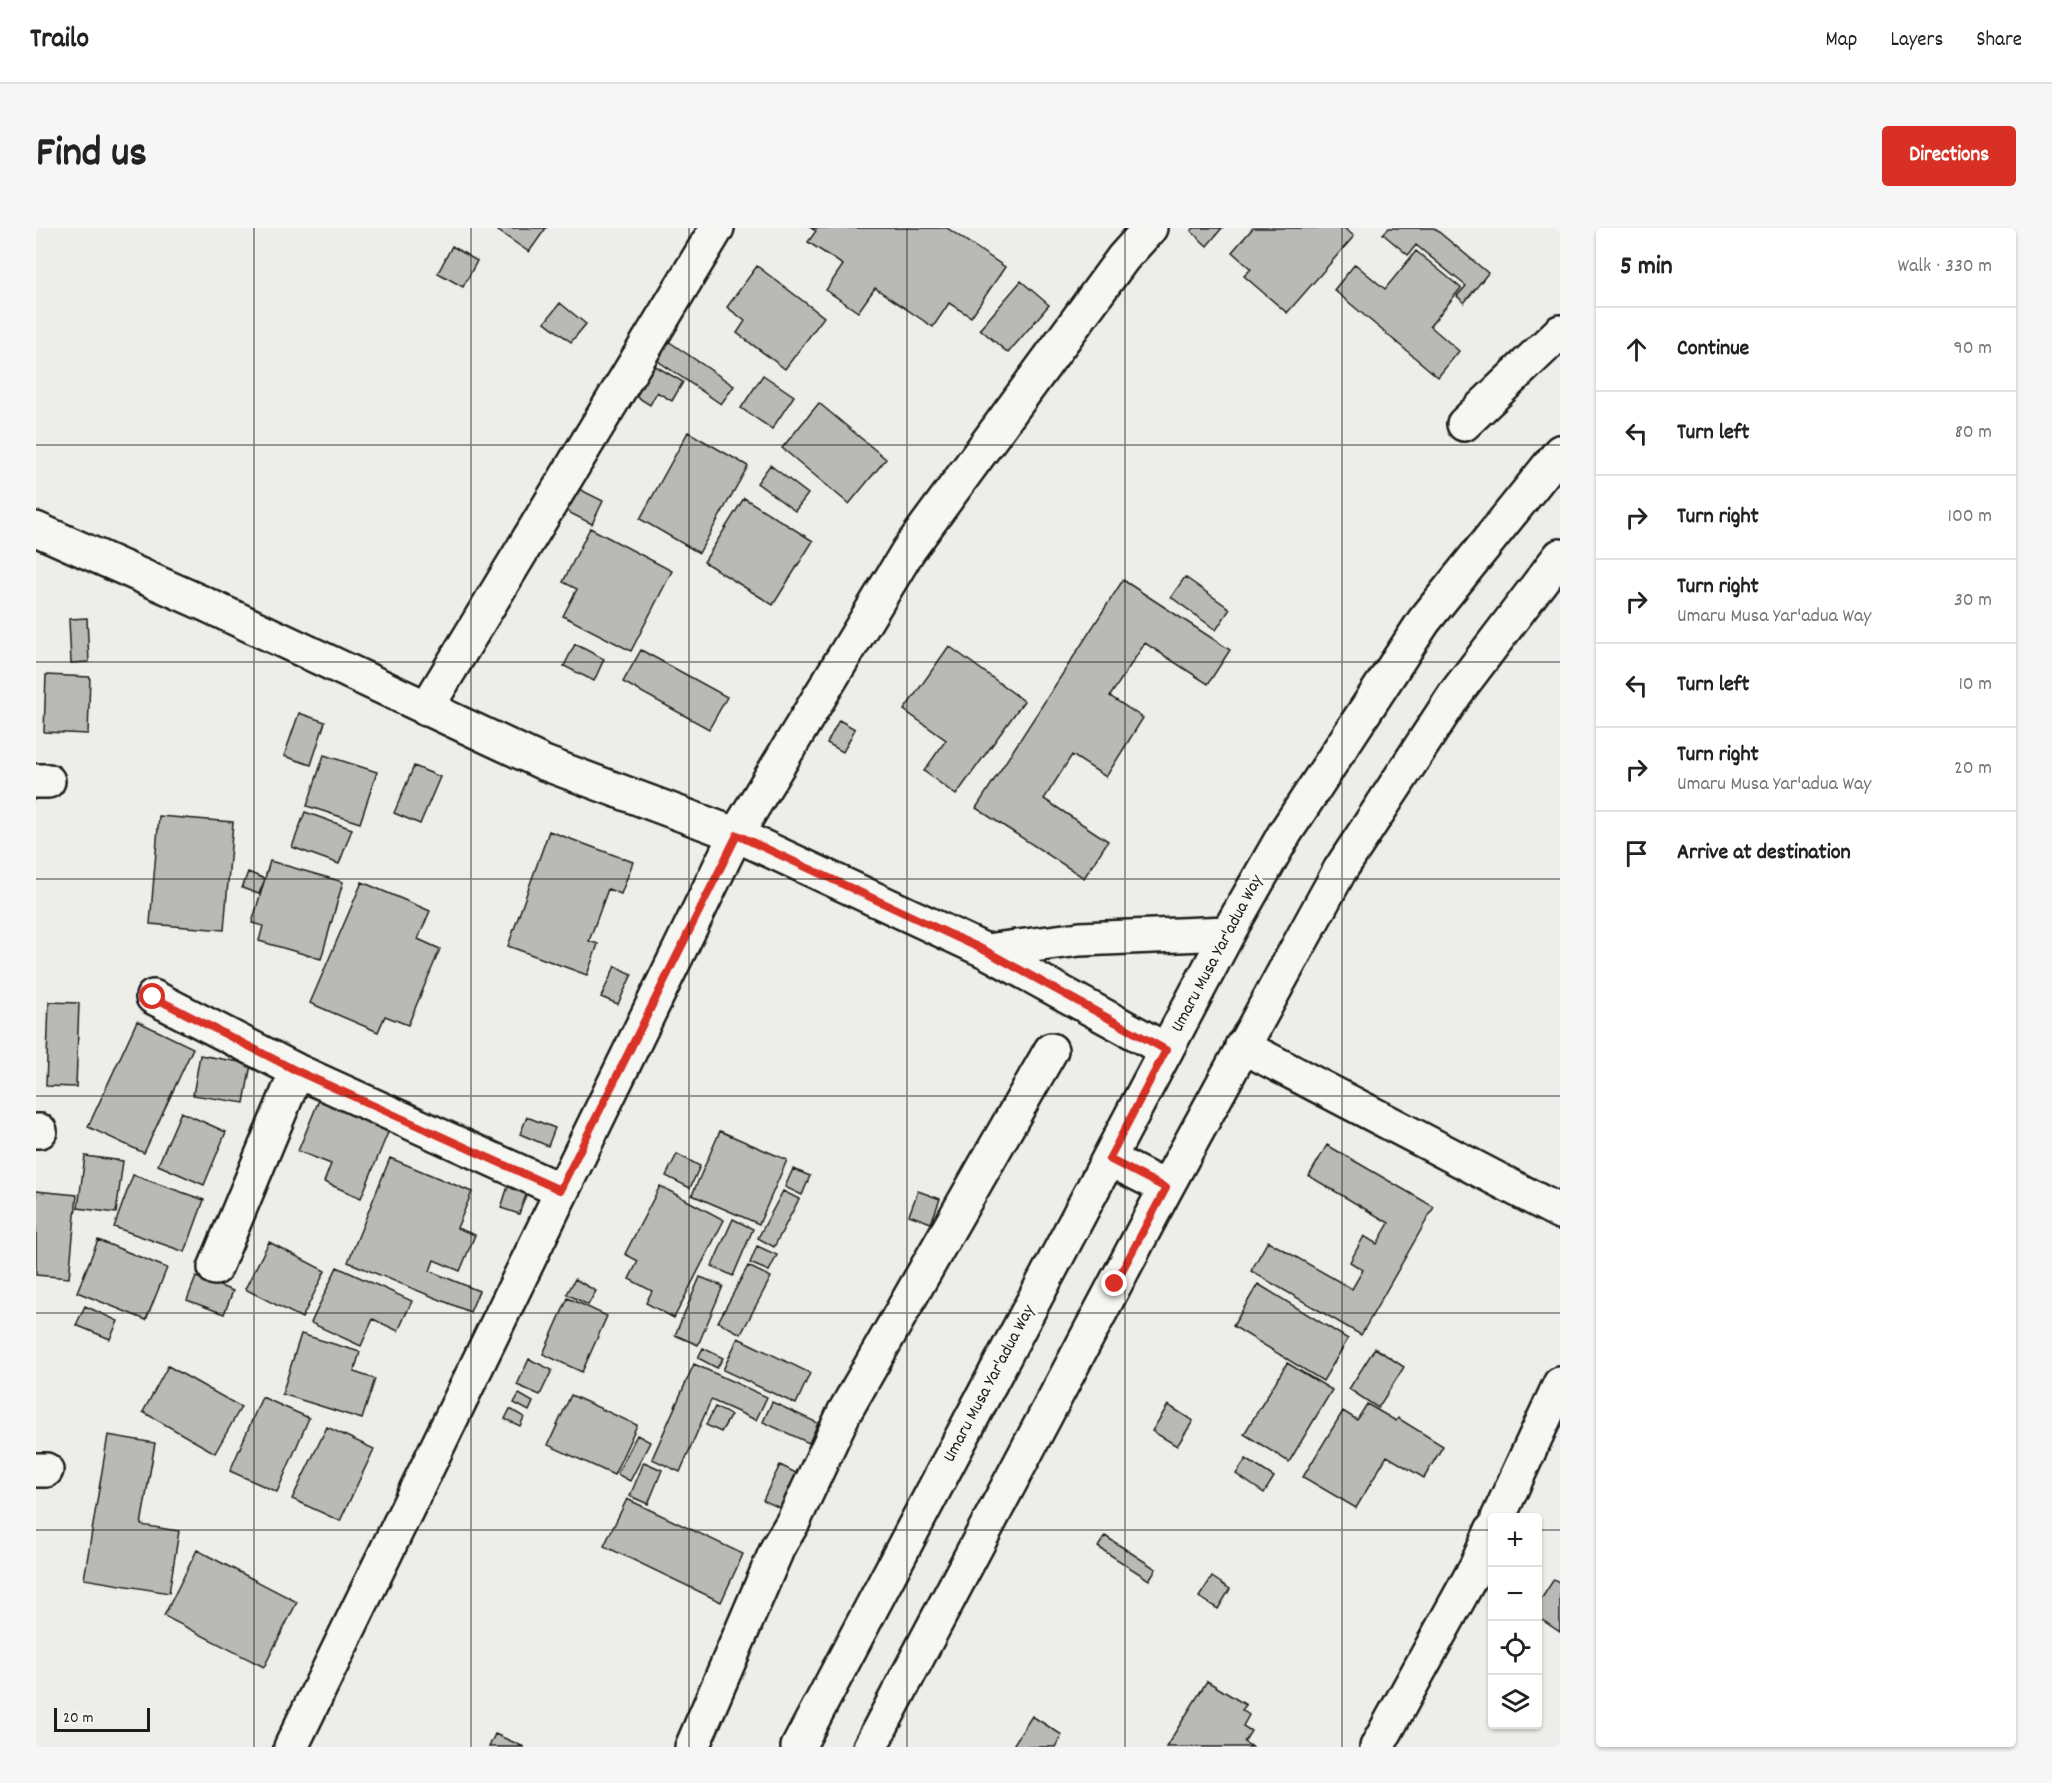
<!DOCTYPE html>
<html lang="en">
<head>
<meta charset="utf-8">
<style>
	body { margin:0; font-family:Dekko,sans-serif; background:#f6f6f6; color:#222 }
	.controls { position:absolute; right:18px; bottom:18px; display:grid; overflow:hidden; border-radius:6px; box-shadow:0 2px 4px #0004 }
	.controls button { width:54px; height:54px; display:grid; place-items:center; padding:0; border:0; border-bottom:2px solid #e0e0e0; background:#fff; color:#222; font:30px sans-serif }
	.scale { position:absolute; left:18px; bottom:15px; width:96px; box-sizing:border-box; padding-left:6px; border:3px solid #1c1c1c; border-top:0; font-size:16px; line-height:21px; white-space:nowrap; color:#1c1c1c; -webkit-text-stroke:4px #f6f6f2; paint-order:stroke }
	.stop { position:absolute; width:18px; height:18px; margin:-14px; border:4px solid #d93025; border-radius:50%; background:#fff }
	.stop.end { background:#d93025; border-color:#fff; box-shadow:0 2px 6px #0008 }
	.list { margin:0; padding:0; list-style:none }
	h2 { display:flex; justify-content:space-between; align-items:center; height:78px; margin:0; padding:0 24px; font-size:26px }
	h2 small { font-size:20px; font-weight:400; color:#767676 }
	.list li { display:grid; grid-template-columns:39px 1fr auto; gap:18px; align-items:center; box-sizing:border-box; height:84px; padding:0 24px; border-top:2px solid #e0e0e0 }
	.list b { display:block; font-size:22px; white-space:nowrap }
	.list p { margin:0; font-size:20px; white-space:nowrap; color:#767676 }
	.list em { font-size:20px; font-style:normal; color:#767676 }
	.icon { flex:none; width:33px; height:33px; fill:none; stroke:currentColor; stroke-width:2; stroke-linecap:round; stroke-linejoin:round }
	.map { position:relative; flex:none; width:1524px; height:1519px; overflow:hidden; border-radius:6px }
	header { display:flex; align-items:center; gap:36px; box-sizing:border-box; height:84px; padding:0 30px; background:#fff; border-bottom:2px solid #e0e0e0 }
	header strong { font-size:28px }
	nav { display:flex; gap:33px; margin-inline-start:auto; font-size:21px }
	.intro { display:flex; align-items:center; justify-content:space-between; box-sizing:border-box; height:144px; padding:0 36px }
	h1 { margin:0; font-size:42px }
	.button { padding:15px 27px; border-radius:6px; background:#d93025; color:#fff; font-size:21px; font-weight:700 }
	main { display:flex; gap:36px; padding:0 36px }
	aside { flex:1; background:#fff; border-radius:6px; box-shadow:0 2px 4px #0004 }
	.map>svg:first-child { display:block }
</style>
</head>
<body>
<header>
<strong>Trailo</strong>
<nav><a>Map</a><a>Layers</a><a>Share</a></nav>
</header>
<div class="intro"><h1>Find us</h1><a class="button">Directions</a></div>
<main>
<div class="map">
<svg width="1524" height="1519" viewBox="0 0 1524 1519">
	<rect width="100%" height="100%" fill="#edede9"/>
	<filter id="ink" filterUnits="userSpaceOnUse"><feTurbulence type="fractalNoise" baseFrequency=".0167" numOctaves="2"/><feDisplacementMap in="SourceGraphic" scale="12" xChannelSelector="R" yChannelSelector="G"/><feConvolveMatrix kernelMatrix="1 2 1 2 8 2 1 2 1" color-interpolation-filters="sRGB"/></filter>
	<g filter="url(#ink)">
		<!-- building -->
		<path fill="#b9b9b6" stroke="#1c1c1c" stroke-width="1.5" d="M458,0h52l-17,24z
			M775,0h136l58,39 -34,50 -22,-14 -16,24 -58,-39 -17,24 -32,-22 17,-25 -35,-23 8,-11z
			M1158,0h28l-15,18 -16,-15z
			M1217,0h91l10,8 -67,77 -43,-37 7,-7 -19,-17z
			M1353,0h45l54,45 -24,30 -7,-7 9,-10 -50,-41 -8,10 -25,-21z
			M416,18l25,15 -14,26 -25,-14z
			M1380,23l45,37 -31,38 29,25 -21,26 -104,-87 21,-26 30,25z
			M721,38l67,51 -39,52 -48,-36 8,-12 -18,-14z
			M985,53l28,24 -41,48 -28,-24z
			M524,75l26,21 -15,18 -26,-20z
			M632,113l66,45 -13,18 -66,-45z
			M616,136l31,18 -11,19 -15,-9 -7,13 -16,-10z
			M727,147l31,21 -22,33 -31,-21z
			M783,175l67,56 -37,45 -67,-56z
			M652,204l60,34 -49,87 -59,-34z
			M734,237l38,29 -13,17 -38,-28z
			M537,258l30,15 -11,23 -30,-15z
			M708,270l69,43 -40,64 -69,-43z
			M554,300l82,43 -41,80 -68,-35 14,-27 -14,-7z
			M1149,349l45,32 -14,21 -45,-33z
			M1087,352l107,70 -22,34 -63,-41 -35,53 33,22 -37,59 -34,-22 -28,44 64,42 -24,37 -108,-70z
			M51,390l2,44 -18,1 -2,-44z
			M539,416l29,15 -10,22 -30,-15z
			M913,418l75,55 -68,94 -32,-24 22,-31 -42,-30z
			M605,422l86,47 -18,32 -86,-47z
			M10,447l44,2 -2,57 -44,-2z
			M263,485l26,9 -14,43 -27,-9z
			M803,492l16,9 -12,23 -16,-9z
			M288,527l53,17 -17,51 -53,-17z
			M378,538l26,11 -20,47 -26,-11z
			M269,584l47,17 -13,35 -47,-17z
			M123,588l74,6 -9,108 -74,-6z
			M513,603l84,31 -12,32 -13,-5 -19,52 9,3 -11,31 -79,-29z
			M234,633l73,21 -22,77 -62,-18 4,-15 -11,-3z
			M212,644l17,7 -6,15 -17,-6z
			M326,654l68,29 -12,28 22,10 -32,76 -23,-9 -7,16 -68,-29z
			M579,738l17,8 -14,30 -17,-7z
			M13,774l30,1 -3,84 -30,-1z
			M101,793l56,27 -49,105 -56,-26z
			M164,827l51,9 -7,39 -51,-8z
			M283,872l70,30 -28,68 -37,-16 7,-18 -33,-13z
			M145,884l45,20 -22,53 -46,-20z
			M491,889l28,11 -7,18 -28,-12z
			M684,903l67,29 -28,64 -67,-29z
			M1291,917l107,62 -73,128 -110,-64 17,-30 84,48 11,-19 -13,-8 14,-26 13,8 12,-21 -80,-47z
			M641,926l23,12 -10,22 -24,-12z
			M49,928l38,5 -7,52 -38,-5z
			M354,930l82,34 -15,36 18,7 -15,36 -26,-11 -4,11 49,20 -9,21 -122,-50z
			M757,941l17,7 -8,19 -17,-8z
			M97,947l71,25 -19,52 -71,-25z
			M474,952l19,7 -10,27 -18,-6z
			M624,958l64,34 -50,98 -28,-15 6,-12 -23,-12 9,-18 -13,-7z
			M0,963l41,4 -8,83 -33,-3z
			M747,963l16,8 -25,48 -16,-9z
			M882,963l22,8 -9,24 -22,-8z
			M697,991l20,10 -20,47 -21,-10z
			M62,1012l69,28 -21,52 -69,-28z
			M233,1014l56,29 -23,47 -57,-29z
			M721,1018l20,9 -8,16 -19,-8z
			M712,1038l23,11 -30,57 -23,-12z
			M301,1039l75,34 -14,30 -25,-12 -12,27 -50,-23z
			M160,1049l37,14 -9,23 -37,-14z
			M664,1049l23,9 -25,59 -23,-10z
			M539,1051l21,12 -8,14 -21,-11z
			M1222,1056l90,55 -25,42 -90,-55z
			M532,1070l39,18 -25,56 -39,-18z
			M49,1078l33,15 -8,18 -34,-14z
			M265,1106l59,18 -6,20 21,7 -13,40 -80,-25z
			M702,1110l72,35 -14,31 -73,-34z
			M667,1120l20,10 -6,10 -19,-10z
			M1339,1120l29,19 -26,41 -29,-19z
			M493,1131l23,11 -12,25 -23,-10z
			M1251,1135l45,27 -43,72 -45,-28z
			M658,1136l73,33 -11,23 -45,-20 -31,72 -28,-13z
			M132,1138l73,41 -26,46 -72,-41z
			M483,1166l14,8 -4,9 -15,-8z
			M535,1167l66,30 -23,50 -66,-30z
			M226,1169l47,21 -32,74 -47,-21z
			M736,1174l46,21 -9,20 -46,-21z
			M1331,1176l29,17 2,-3 45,28 -19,32 -37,-22 -31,52 -53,-31 40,-66 14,9z
			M1132,1177l25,16 -16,25 -25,-15z
			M679,1179l16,8 -10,17 -15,-7z
			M474,1181l14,8 -4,9 -15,-7z
			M291,1199l47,22 -34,72 -48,-22z
			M72,1207l47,8 -14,82 38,6 -10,62 -85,-14z
			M601,1207l13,7 -20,39 -13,-7z
			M1210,1231l28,18 -10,16 -28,-19z
			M608,1234l18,8 -14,34 -18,-8z
			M744,1237l18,9 -16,35 -19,-9z
			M591,1271l116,55 -22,48 -117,-56z
			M1069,1308l51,33 -7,11 -51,-33z
			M161,1322l100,52 -33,65 -100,-51z
			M1176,1349l18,12 -12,20 -19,-12z
			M1518,1351l6,4v49l-22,-15v-13z
			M1171,1453l39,24 -4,5 7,5 -6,11 8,5 -7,11 8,5h-86z
			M996,1488l30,19 -7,12h-43z
			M459,1506l29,13h-35z"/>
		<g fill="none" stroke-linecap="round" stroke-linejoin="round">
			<defs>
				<path id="minor" d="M1428,196l96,-92
					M0,301l171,76 337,158 193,72 249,116 94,-12 148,-6
					M390,481l291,-481
					M0,553h12
					M950,723l180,99
					M117,769l144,74 263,119
					M1206,818l318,166
					M0,903h4
					M179,1040l82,-197
					M0,1242h10
					M1462,1290l62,-134
					M255,1519l443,-909 174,-287 215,-293 27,-30
					M656,1519l86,-200 15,-25 51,-109 207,-363
					M1341,1519l99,-180 16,-37"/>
				<path id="major" d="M1073,931l57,29
					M762,1519l430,-814 57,-100 139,-212 136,-169
					M834,1519l296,-559 174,-318 116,-177 104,-137"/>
			</defs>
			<!-- minor casing -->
			<use href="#minor" stroke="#1c1c1c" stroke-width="38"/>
			<!-- major casing -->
			<use href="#major" stroke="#1c1c1c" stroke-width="38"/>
			<!-- minor -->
			<use href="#minor" stroke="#f6f6f2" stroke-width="33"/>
			<!-- major -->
			<use href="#major" stroke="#f6f6f2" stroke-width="33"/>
		</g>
	</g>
	<g fill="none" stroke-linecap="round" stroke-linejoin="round" filter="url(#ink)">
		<!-- route -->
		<path stroke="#d93025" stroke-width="8" d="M117,769l144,74 263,119 177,-355 249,116 180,99 -57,109 57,29 -51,96"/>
	</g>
	<!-- grid -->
	<path fill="none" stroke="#1c1c1c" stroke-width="1.5" stroke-opacity="0.55" d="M218,0v1519M435,0v1519M653,0v1519M871,0v1519M1089,0v1519M1306,0v1519M0,217h1524M0,434h1524M0,651h1524M0,868h1524M0,1085h1524M0,1302h1456M1502,1302h22"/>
	<g text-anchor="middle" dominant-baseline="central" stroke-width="6" stroke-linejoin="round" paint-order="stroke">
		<!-- street labels -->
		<g font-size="18" fill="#1c1c1c" stroke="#f6f6f2">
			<text transform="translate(1182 726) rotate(-62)">Umaru Musa Yar'adua Way</text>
			<text transform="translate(954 1156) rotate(-62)">Umaru Musa Yar'adua Way</text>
		</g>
	</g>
</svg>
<div class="controls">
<button>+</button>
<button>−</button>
<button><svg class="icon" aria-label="locate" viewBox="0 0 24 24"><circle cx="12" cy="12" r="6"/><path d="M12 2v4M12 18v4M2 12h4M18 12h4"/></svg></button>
<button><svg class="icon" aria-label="layers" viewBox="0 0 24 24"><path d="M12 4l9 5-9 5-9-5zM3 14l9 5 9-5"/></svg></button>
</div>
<div class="scale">20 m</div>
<div class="stop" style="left:117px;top:769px"></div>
<div class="stop end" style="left:1079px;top:1056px"></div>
</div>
<aside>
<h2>5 min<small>Walk · 330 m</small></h2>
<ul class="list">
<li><svg class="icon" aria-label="ahead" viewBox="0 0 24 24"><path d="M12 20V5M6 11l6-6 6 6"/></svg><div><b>Continue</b></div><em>90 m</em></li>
<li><svg class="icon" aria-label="left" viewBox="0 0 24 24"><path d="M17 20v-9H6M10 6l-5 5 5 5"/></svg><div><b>Turn left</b></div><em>80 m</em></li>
<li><svg class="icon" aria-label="right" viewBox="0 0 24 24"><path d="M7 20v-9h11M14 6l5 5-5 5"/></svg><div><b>Turn right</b></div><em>100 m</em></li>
<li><svg class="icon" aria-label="right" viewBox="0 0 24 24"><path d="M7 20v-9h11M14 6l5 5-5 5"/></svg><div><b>Turn right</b><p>Umaru Musa Yar'adua Way</p></div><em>30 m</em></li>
<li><svg class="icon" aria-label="left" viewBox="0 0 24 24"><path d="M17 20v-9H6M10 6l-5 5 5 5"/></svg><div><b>Turn left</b></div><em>10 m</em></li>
<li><svg class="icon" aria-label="right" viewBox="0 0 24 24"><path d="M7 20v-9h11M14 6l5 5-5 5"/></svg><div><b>Turn right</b><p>Umaru Musa Yar'adua Way</p></div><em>20 m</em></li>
<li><svg class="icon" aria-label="arrive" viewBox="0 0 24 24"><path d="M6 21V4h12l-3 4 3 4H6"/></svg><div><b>Arrive at destination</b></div></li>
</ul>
</aside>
</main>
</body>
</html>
